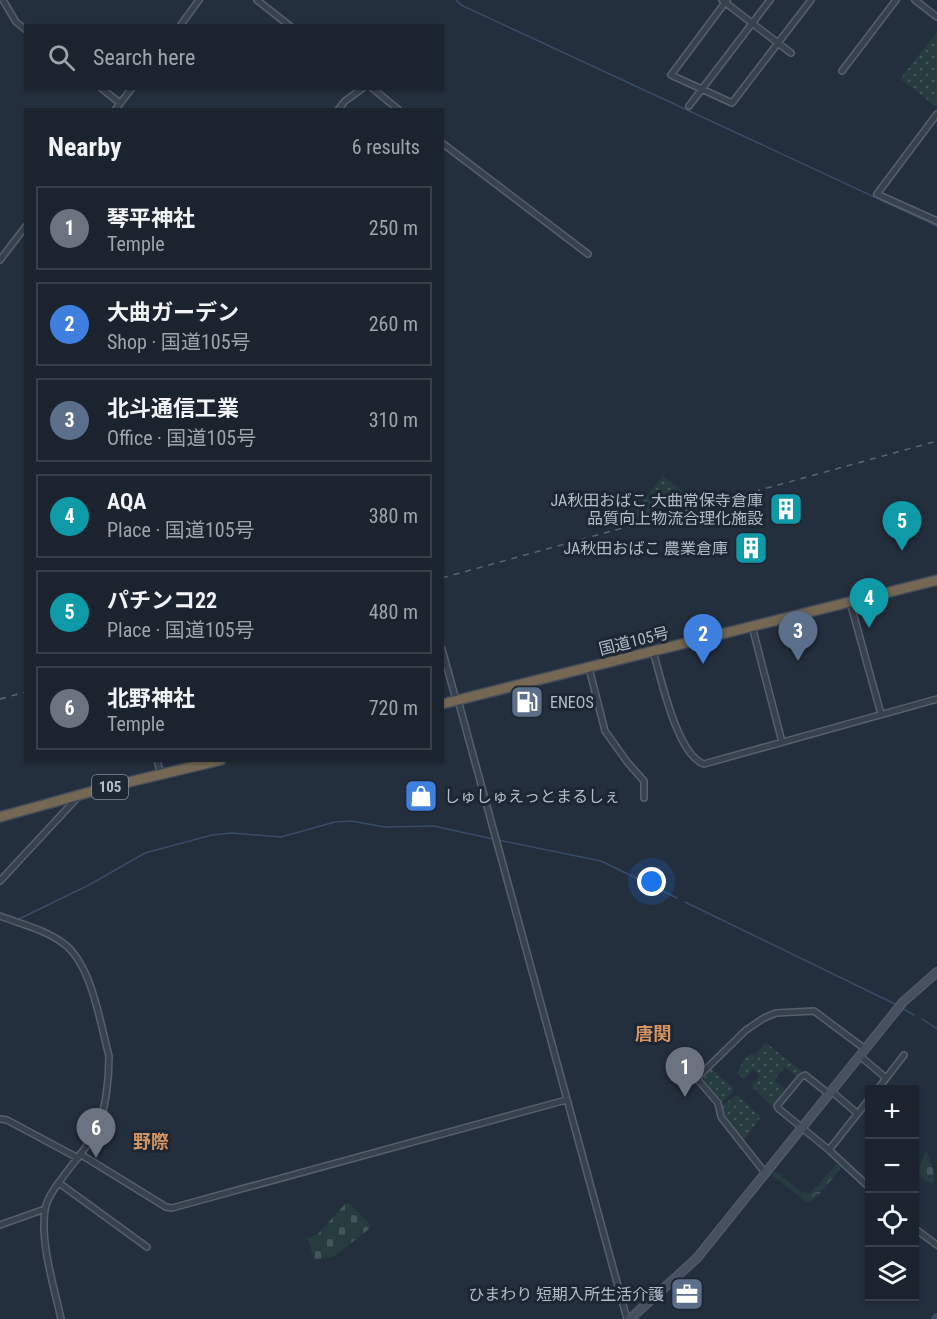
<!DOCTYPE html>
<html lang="en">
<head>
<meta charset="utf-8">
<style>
	body { margin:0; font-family:"Roboto Condensed","Noto Sans JP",sans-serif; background:#242b36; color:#f1f3f6 }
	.controls { position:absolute; right:18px; bottom:18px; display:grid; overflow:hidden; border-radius:0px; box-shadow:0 2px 4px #0004 }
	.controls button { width:54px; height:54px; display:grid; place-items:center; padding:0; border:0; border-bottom:2px solid #39404a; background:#1b232e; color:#f1f3f6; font:30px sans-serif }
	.you { position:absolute; left:652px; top:882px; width:21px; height:21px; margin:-15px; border:4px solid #fff; border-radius:50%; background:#1a73e8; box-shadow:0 0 0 9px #1a73e833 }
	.badge { display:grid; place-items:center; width:39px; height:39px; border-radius:50%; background:#8ab4f8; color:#fff; font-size:20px; font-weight:700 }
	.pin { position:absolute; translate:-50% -50px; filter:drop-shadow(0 2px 3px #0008) }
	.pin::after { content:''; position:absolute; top:32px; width:21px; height:18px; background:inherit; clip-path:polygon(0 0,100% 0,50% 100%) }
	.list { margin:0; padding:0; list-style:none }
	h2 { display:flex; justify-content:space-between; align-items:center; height:78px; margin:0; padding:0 24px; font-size:26px }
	h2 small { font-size:20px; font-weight:400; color:#a0a4aa }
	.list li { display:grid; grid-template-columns:39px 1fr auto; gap:18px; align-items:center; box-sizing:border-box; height:84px; margin:0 12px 12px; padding:0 12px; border:2px solid #39404a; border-radius:0px }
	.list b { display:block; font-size:22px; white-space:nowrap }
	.list p { margin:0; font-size:20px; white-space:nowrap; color:#a0a4aa }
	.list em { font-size:20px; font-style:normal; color:#a0a4aa }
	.icon { flex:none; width:33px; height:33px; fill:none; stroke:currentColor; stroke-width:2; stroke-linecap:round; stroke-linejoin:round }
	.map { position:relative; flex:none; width:937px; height:1319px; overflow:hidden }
	.search { position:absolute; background:#1b232e; box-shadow:0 2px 4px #0004; left:24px; top:24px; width:420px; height:66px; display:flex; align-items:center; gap:15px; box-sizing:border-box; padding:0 21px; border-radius:0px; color:#a0a4aa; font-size:22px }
	.panel { position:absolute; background:#1b232e; box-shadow:0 2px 4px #0004; left:24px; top:108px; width:420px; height:654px; border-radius:0px }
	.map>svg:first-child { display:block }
</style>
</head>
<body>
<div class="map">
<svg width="937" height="1319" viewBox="0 0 937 1319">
	<defs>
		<pattern id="grass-dots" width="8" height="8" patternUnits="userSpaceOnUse" patternTransform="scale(1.5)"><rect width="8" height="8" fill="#263c3f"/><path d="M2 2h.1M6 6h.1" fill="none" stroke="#435659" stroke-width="1.8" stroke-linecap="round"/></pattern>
		<pattern id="forest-crowns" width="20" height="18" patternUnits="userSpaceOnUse" patternTransform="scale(1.5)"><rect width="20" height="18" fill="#263c3f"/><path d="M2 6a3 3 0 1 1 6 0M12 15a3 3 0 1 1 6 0" fill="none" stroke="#435659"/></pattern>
		<pattern id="cemetery-stones" width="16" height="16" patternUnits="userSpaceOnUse" patternTransform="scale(1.5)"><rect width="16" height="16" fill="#263c3f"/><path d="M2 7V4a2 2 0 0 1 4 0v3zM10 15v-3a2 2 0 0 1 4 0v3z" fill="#435659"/></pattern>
	</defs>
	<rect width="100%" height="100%" fill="#242f3e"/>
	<!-- grass -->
	<path fill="url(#grass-dots)" d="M937,32v75l-37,-28z
		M663,476l32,26 -67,17z
		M766,1043l36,28 -5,6 -12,-10 -11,13 12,10 -14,16 -19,-18 -1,-3 8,-9 -7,-7 -9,10 -7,-6 6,-12 8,-8 3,2z
		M711,1068l23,21 -1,3 -11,10 -19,-20 1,-7z
		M737,1095l22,20 1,3 -17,23 -21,-28 1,-8z"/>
	<!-- forest -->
	<path fill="url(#forest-crowns)" d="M839,1162l3,5 -24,29 -9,6 -4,-1 -33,-26 2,-3h2l26,20 8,1z"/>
	<!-- cemetery -->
	<path fill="url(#cemetery-stones)" d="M926,1151c5,12 11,21 7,34l-17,-11z
		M346,1203h3l21,21 -1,5 -36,28 -19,3 -6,-22 9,-3z"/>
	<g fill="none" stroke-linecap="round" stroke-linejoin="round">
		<!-- stream -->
		<path stroke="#394c67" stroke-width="1.5" d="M456,0l5,5 476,221
			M498,840l103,21 76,37
			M685,902l212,103
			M19,919l70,-34 56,-32 67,-18 20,-2 49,4 54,-15 16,-1 34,6 49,-1 59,13
			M902,1008l12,7
			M922,1019l15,10"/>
		<!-- river -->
		<path stroke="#394c67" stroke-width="10" d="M936,1319l1,-1"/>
		<defs>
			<path id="street" d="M3,0l13,22 10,8
				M257,0l33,26
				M722,0l69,53
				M727,0l-56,75 61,28 79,-103
				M915,0l22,17
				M180,26l19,-26
				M842,71l54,-71
				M101,88l19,15
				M372,88l27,22
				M689,106l81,-106
				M115,110l17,-22
				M338,110l7,-9 18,-13
				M937,114l-60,80 60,27
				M442,143l146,111
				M0,260l26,-34
				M850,602l31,112
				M752,626l30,116
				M442,649l14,51
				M653,651c8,27 24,104 51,113l233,-65
				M589,668l16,63 23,32 16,18v17
				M458,700l169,619
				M157,760l4,15
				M0,881l78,-84
				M0,916c21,8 46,14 63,27 29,21 37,80 46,113 0,22 -3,53 -12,73 -10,23 -50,60 -52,81 -5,33 9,76 16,109
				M860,1056l26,22
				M877,1090l27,-35
				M831,1091l26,22
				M829,1094l-24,-19 -4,2 -24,29 2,3 50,41 41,38
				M0,1119l7,1 71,38
				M829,1150l41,-52
				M80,1154l86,53 6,1 394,-108
				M766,1174l-45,-57 -3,-14 -19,-22v-5l47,-46 18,-12 12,-5 38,-2 51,38
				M59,1183l88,64
				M0,1225l45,-16
				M914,1228l23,17"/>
			<path id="secondary" d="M630,1319l67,-61 206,-256 34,-30"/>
			<path id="highway" d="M442,704l495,-124
				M0,817l108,-30 113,-27"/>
		</defs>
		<!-- street casing -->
		<use href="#street" stroke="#565f6c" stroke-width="8"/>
		<!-- secondary casing -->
		<use href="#secondary" stroke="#565f6c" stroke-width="10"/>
		<!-- highway casing -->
		<use href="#highway" stroke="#434c59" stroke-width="12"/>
		<!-- street -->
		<use href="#street" stroke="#38414e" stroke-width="5"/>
		<!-- secondary -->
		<use href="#secondary" stroke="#465061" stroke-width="8"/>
		<!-- highway -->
		<use href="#highway" stroke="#746855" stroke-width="9"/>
		<!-- rail -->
		<path stroke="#5a6575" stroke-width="1.5" stroke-dasharray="6 6" stroke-linecap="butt" d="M442,578l495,-137
			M0,699l26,-7"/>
	</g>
	<!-- icons -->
	<defs>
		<symbol id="building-square" viewBox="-11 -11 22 22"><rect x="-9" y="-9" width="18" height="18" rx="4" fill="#0f9aa8" stroke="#1d2633"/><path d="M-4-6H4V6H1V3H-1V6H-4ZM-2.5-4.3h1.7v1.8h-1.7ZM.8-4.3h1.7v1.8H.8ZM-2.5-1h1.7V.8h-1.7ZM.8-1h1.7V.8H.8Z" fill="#fff"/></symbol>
		<symbol id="fuel-square" viewBox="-11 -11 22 22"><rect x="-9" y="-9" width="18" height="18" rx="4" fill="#5c6f8a" stroke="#1d2633"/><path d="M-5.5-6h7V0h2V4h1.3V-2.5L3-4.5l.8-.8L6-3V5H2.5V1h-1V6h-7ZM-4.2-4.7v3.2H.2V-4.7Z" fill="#fff"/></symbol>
		<symbol id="shop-square" viewBox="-11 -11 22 22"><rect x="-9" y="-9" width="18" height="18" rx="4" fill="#3f7fe0" stroke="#1d2633"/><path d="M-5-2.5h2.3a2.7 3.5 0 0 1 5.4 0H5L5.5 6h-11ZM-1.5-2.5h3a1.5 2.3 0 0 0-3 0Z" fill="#fff"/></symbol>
		<symbol id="office-square" viewBox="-11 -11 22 22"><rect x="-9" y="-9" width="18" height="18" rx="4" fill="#5c6f8a" stroke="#1d2633"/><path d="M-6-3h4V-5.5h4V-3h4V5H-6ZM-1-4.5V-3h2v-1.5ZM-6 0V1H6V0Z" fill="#fff"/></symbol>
	</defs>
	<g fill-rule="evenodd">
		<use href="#building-square" x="767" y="490" width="38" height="38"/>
		<use href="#building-square" x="732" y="529" width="38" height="38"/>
		<use href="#fuel-square" x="508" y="683" width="38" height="38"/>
		<use href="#shop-square" x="402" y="777" width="38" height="38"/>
		<use href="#office-square" x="668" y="1275" width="38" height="38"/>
	</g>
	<g text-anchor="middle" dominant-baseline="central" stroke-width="6" stroke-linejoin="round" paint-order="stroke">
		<!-- shield labels -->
		<rect fill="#1d2633" stroke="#878f9c" stroke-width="1.5" x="92" y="775" width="36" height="24" rx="4.5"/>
		<g font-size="15" font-weight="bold" fill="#b4bcc9">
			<text x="110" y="787">105</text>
		</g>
		<!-- poi labels -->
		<g font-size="16" fill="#b4bcc9" stroke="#1d2633" text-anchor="end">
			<text x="763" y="500">JA秋田おばこ 大曲常保寺倉庫<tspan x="763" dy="18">品質向上物流合理化施設</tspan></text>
			<text x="728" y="548">JA秋田おばこ 農業倉庫</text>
			<text x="550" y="702" text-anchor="start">ENEOS</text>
			<text x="444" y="796" text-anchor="start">しゅしゅえっとまるしぇ</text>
			<text x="664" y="1294">ひまわり 短期入所生活介護</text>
		</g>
		<!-- street labels -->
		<g font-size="16" fill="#b4bcc9" stroke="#1d2633">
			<text transform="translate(634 641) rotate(-14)">国道105号</text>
		</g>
		<!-- neighbourhood labels -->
		<g font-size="18" font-weight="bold" fill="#d59563" stroke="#1d2633">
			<text x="653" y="1033">唐関</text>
			<text x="151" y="1141">野際</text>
		</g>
	</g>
</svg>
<div class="controls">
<button>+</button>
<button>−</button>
<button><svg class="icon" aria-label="locate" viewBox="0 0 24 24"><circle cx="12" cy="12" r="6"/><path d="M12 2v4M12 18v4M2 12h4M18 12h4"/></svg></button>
<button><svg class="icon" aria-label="layers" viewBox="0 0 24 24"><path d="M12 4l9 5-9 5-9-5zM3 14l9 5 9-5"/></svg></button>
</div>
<div class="you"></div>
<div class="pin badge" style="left:685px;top:1097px;background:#6b7280">1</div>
<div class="pin badge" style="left:703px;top:664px;background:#3f7fe0">2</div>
<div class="pin badge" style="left:798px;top:661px;background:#5c6f8a">3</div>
<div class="pin badge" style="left:869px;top:628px;background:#0f9aa8">4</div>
<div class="pin badge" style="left:902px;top:551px;background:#0f9aa8">5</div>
<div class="pin badge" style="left:96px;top:1158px;background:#6b7280">6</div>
<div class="search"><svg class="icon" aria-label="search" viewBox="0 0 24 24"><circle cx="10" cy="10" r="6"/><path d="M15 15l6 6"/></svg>Search here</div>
<section class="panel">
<h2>Nearby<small>6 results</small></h2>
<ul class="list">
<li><span class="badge" style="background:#6b7280">1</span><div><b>琴平神社</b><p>Temple</p></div><em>250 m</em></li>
<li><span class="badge" style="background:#3f7fe0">2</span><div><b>大曲ガーデン</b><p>Shop · 国道105号</p></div><em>260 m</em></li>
<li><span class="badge" style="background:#5c6f8a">3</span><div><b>北斗通信工業</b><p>Office · 国道105号</p></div><em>310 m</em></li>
<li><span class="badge" style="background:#0f9aa8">4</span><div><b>AQA</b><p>Place · 国道105号</p></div><em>380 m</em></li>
<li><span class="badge" style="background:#0f9aa8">5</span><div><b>パチンコ22</b><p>Place · 国道105号</p></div><em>480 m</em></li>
<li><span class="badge" style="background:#6b7280">6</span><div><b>北野神社</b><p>Temple</p></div><em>720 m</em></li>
</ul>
</section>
</div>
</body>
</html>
